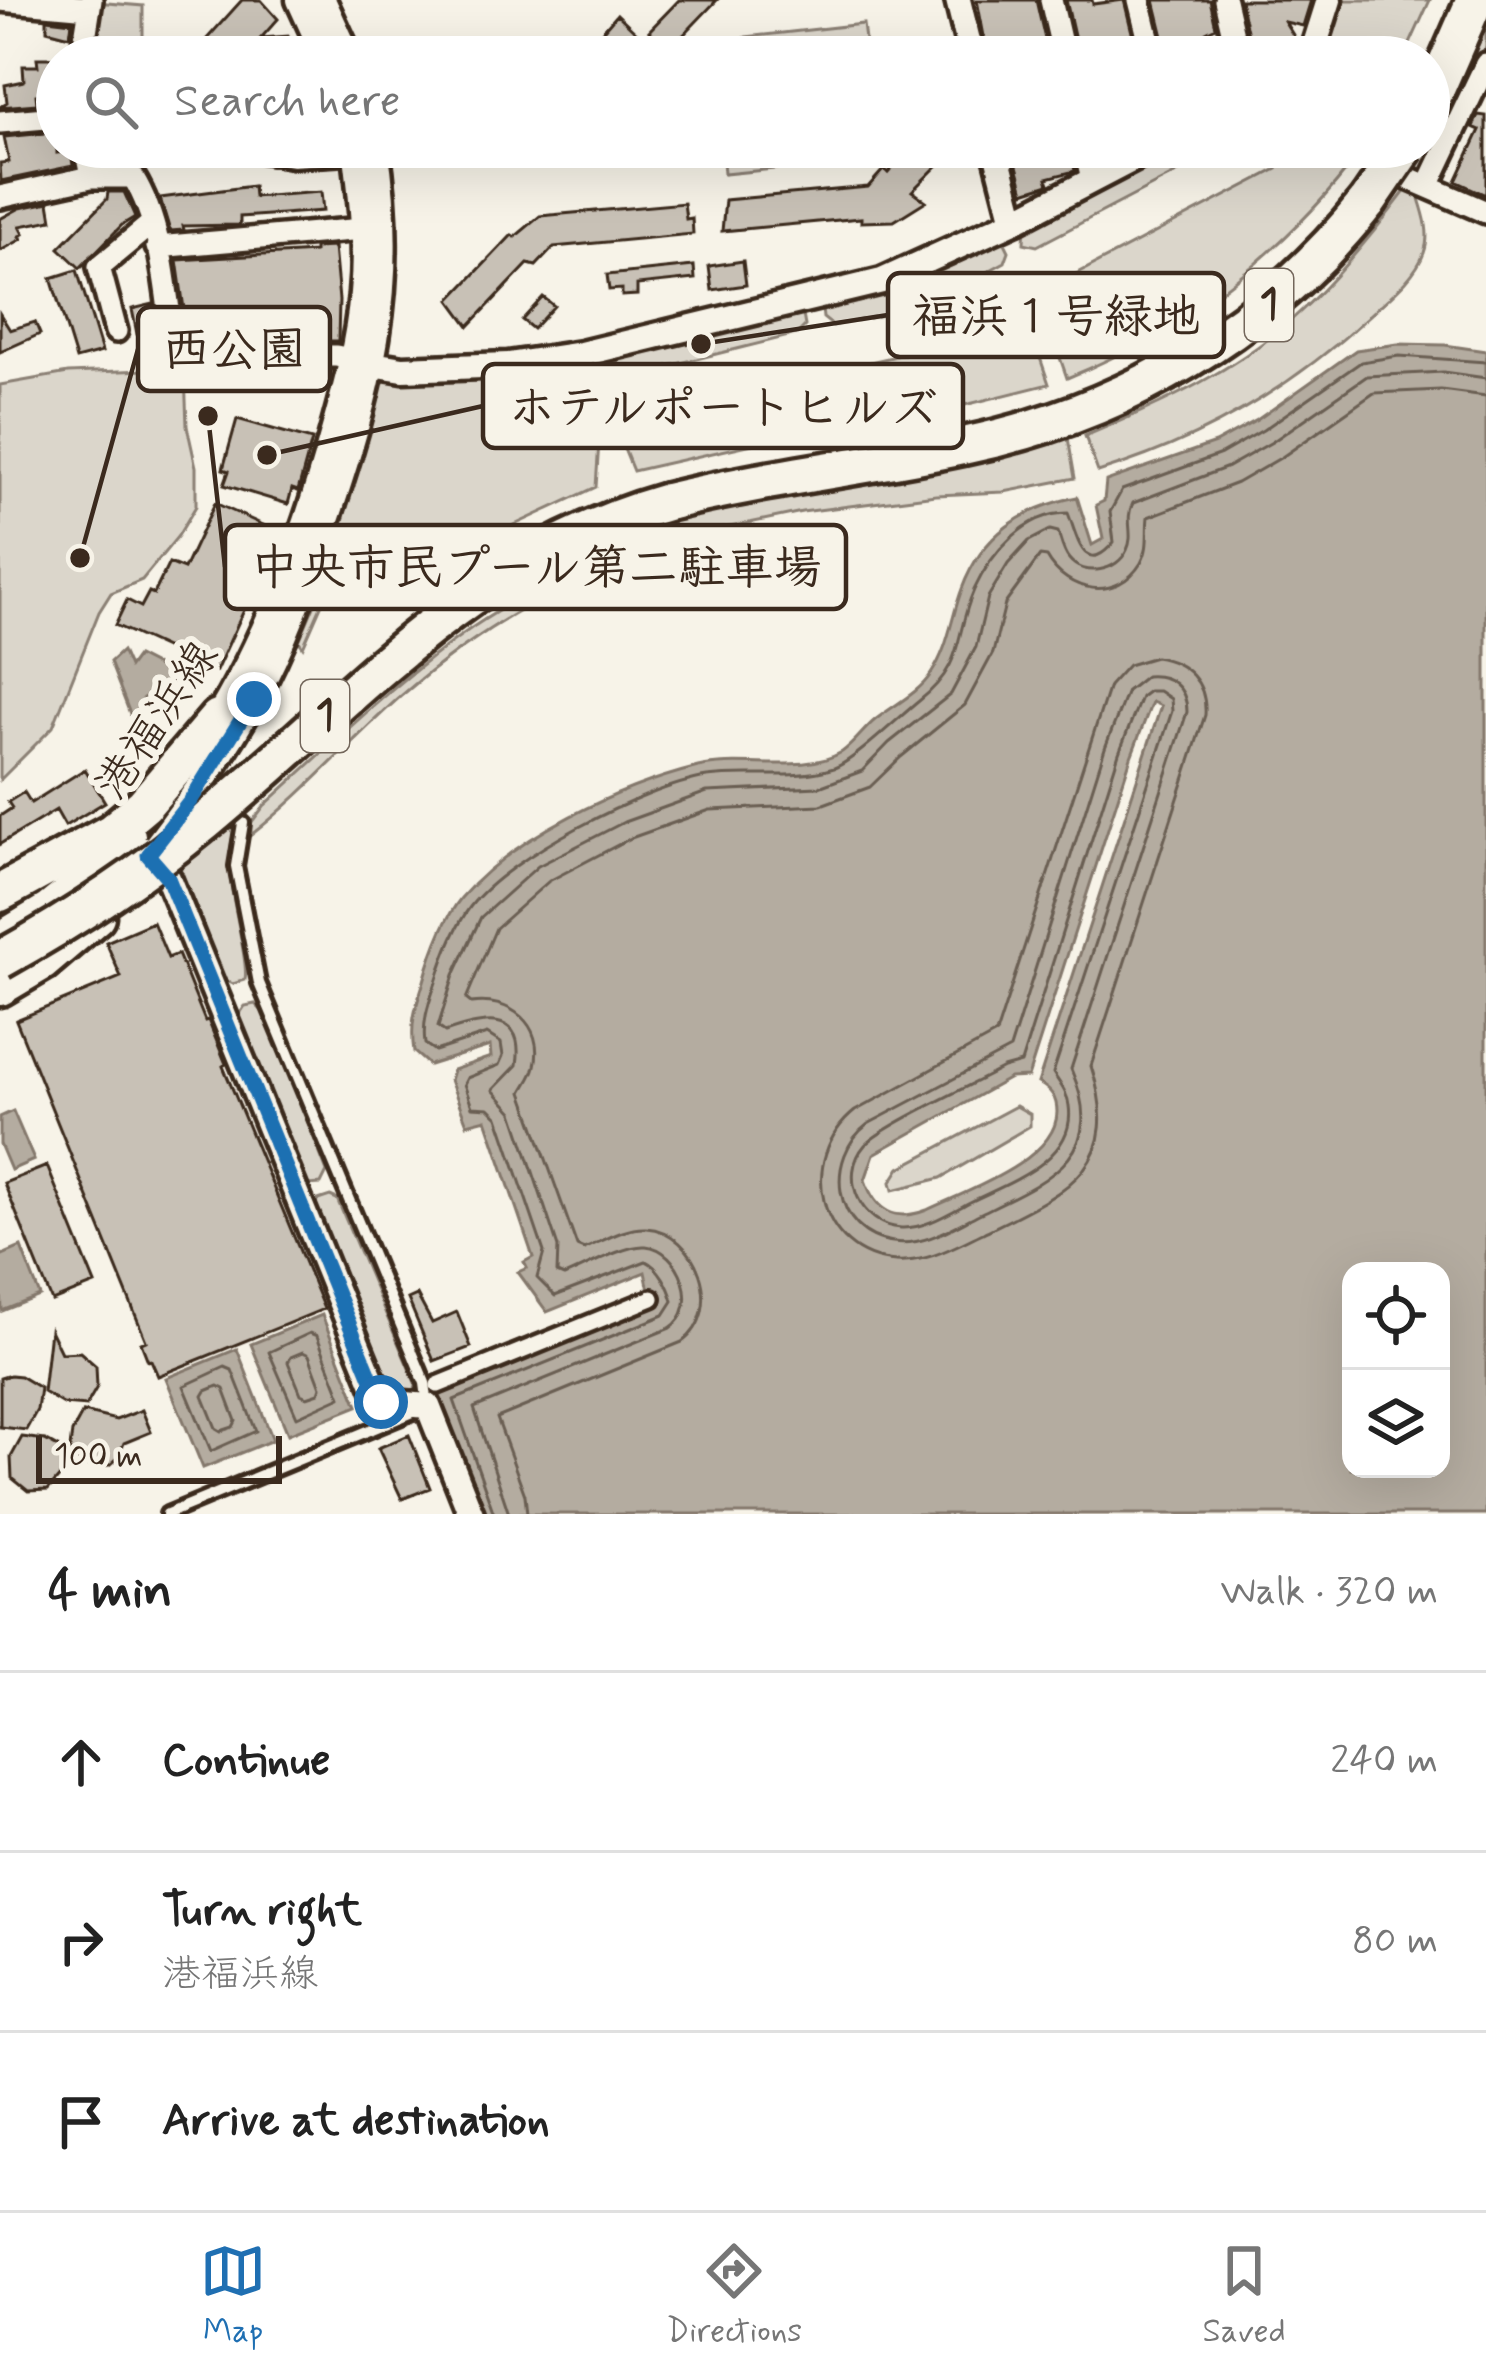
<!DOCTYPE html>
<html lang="en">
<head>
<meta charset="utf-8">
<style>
	body { margin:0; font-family:Mynerve,"Klee One",sans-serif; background:#f6f6f6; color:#222 }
	.controls { position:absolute; right:36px; bottom:36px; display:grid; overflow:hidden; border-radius:24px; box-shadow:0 12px 48px #0002 }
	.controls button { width:108px; height:108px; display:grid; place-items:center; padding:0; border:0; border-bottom:3px solid #e0e0e0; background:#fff; color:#222; font:60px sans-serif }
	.scale { position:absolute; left:36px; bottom:30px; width:246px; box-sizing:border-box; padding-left:12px; border:6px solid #3b2a1e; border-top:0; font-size:33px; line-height:42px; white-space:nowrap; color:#3b2a1e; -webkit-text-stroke:9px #f7f3e8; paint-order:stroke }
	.stop { position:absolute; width:36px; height:36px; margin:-27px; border:9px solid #1f6fb2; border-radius:50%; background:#fff }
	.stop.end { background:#1f6fb2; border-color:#fff; box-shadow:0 3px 12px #0008 }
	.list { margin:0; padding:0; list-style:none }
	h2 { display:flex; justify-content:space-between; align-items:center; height:156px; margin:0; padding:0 48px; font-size:51px }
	h2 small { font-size:39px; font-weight:400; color:#767676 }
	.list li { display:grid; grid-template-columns:78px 1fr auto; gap:36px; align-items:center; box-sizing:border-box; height:180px; padding:0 48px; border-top:3px solid #e0e0e0 }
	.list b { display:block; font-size:45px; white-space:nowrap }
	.list p { margin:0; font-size:39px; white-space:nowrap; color:#767676 }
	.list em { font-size:39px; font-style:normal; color:#767676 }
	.icon { flex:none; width:66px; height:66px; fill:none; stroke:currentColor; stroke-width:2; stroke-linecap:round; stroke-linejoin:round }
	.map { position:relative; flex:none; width:1486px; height:1514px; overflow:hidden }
	.search { position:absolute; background:#fff; box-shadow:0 12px 48px #0002; left:36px; right:36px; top:36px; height:132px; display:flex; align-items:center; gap:30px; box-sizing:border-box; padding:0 42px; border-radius:66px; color:#767676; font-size:45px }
	.sheet { height:696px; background:#fff }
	nav { display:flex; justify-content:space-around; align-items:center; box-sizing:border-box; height:168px; border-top:3px solid #e0e0e0; background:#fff; font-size:33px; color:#767676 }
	nav a { display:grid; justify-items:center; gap:6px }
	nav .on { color:#1f6fb2 }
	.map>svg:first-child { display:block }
</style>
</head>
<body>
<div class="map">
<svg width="1486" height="1514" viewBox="0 0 1486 1514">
	<rect width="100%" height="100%" fill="#f7f3e8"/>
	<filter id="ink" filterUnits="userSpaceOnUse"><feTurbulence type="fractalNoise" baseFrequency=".00833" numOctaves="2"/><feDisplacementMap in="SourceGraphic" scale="24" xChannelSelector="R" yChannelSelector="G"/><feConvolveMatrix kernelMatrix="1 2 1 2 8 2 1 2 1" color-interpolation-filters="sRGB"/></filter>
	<g filter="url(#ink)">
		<!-- green -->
		<path fill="#dbd6cb" stroke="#8b8074" stroke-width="3" d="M1338,0h92l-26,57h-81z
			M95,2l48,4v50l-57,1z
			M1486,8v39l-55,118 -12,8 -7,-4 13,-22h4z
			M863,24l4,33h-153l32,-20z
			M722,147h153l1,2 -10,11 -142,14z
			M1173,147h18l4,12 -3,6 -155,81 -13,-3 1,-18z
			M1290,147h64l6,6c-75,100 -178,178 -293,225l-29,-84 239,-125 -5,-13z
			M1409,186l7,3c6,20 16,43 8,64 -9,25 -36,45 -55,63 -79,73 -168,125 -271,156l-13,-36c75,-31 155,-67 215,-124 40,-37 76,-82 109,-126z
			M996,240l9,3 4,8 -4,11 -81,44 -91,20 -10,-8 -1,-9 9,-8 103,-28z
			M1017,290l32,94 -132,33 -36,-2 -248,56 -20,-49 326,-76 65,-32 -5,-12z
			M797,311l6,4 2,11 -8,8 -197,49 -5,-21z
			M565,363l9,7 25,72 -3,45 -88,41 -116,77 -5,-13 -32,-16 13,-25 -15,5 -15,-12 1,-8 40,-149 8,-10z
			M146,370l39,4 2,52 9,41v39l-18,30 -36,44 -31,13 -12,19 -46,115 -53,53v-395l68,-12z
			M1068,438l7,40 -71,14 -68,3 -134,17 -140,29 -15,-19 127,-29 37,-1 77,-11 23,-10 63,-8z
			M631,532l-161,89 -222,185 170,-159 131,-84z
			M636,541l4,12c-88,34 -168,81 -239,143 -51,45 -96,97 -150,139v-12l13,-17c67,-61 134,-127 209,-179 50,-34 108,-61 163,-86z
			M330,583l19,8 -3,6 -18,-7 -25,57 -4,-6 23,-54z
			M238,811c-4,18 -9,38 -9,56 1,27 20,96 16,113l-12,4 -8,-4 -51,-117z
			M255,1004l12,12 60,156 -6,12 -14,1 -70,-167 8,-12z
			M1016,1106l14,8v12l-89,52 -48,12 -2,-8 9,-14z
			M330,1196l7,3 79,186 -2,8 -20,-9 -13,-18 -67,-160 4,-6z"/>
		<!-- water -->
		<path fill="#b4aca0" stroke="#84786c" stroke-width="3" fill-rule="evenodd" d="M1398,344l47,1 41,6v1163h-1002l-49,-120 226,-92 -5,-13 -7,1 -4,-18 -98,40 -29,-40 9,-4 -3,-6 9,-5 -47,-138 -19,5 -17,-44 3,-10 38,-13 -1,-11 -61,19 -15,-13c-4,-29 1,-43 10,-71 7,-25 20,-62 37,-83 54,-63 158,-111 237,-131 42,-11 106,8 144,-15 12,-8 22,-23 33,-32 17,-14 44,-27 56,-46 18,-27 20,-56 31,-85 20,-55 61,-81 115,-92l15,48 11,-6 -7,-34 8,-4 2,-20 109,-38 42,-23 99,-70zM1152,702l9,4 -123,377c12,6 19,14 19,29 0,48 -93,80 -130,98 -32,12 -51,2 -62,-30l9,-26 136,-76 18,-1 103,-320zM1351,1271h90v198h-90z
			M122,651l7,16 8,-11 39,20 1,5 -34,17 10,27 -18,2 -25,-65z
			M13,1111l21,49 -23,10 -11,-26v-27z
			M21,1247l19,49 -38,15 -2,-55z
			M322,1315l36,91 -70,28 -37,-90z
			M237,1349l36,91 -70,28 -37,-90z"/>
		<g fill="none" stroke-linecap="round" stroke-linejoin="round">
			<!-- shore -->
			<path stroke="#6b5e52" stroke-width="3" d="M1155,657c32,5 52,25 50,58l-114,351c34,104 -27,127 -108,167 -28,13 -55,30 -87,28 -79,-5 -99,-104 -41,-150l141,-77 113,-348 19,-21z
				M1146,676c24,-2 41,11 41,36l-116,357c38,88 -22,111 -92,145 -26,13 -55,33 -86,28 -61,-8 -69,-85 -25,-118l142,-75 95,-301 22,-57z
				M1159,691l12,8 1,12 -119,362c6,10 15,20 16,33 8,54 -61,77 -99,96 -21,11 -45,27 -69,26 -40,-2 -63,-52 -36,-83 19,-20 109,-61 138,-77l18,-5 98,-310 22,-56 8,-6z
				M310,1333l7,3 24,61 -44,20 -28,-65z
				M303,1352l6,3 12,32 -2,6 -12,4 -6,-3 -13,-32 3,-5z
				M225,1367l7,3 24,61 -45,20 -27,-65z
				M218,1386l6,3 12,32 -3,6 -12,4 -5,-3 -13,-32 3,-5z
				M494,1514l-40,-114 210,-85 9,-14c-4,-15 -14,-34 -27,-40l-91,35 -18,-18 7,-26 -46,-135 -9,-9 -17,-1 -8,-23 3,-6 32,-13 4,-9 -2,-13 -14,-9 -52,17 -10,-7c-3,-23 4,-41 11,-62 7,-23 19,-55 34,-75 38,-50 174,-120 237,-130 41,-6 86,4 127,-9 20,-7 65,-51 85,-67 47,-37 35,-66 55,-111 17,-37 51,-77 94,-77 9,22 15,66 46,29l-4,-30 12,-22 99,-36 42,-24 98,-68 38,-6 87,6
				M509,1514l-35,-106 196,-80c32,-21 10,-79 -24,-82 -20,-2 -62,22 -82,30l-7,-3 1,-26 -45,-135 -20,-22 24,-25c9,-58 -38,-45 -72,-33l-7,-5 16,-52 27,-58 57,-51 86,-44 83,-30 112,-5 43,-16 27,-28 62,-49 25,-47 12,-50 20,-33 21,-23 21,-11 8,2c3,9 5,20 11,27 15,19 49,12 58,-9 8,-16 -3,-30 6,-47l95,-36 44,-25 95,-66 76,-4 43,6
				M527,1514l-2,-19 -28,-77 185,-76c44,-32 15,-111 -36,-114 -21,-1 -43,13 -62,21l-7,-3 -55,-154c4,-8 11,-16 13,-26 10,-42 -26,-69 -64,-63l-5,-4 30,-71 53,-47 82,-43 79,-28 111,-5 49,-18 31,-30 64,-52 28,-52 12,-49 35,-48 7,1c20,36 70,45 94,6 9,-15 5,-31 7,-46l89,-34 45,-26 92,-64 67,-3 45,6"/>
		</g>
		<!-- building -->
		<path fill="#c8c1b6" stroke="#3b2a1e" stroke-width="3" d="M242,0h19l17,19 -17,19 27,-2 1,19 -84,2 -1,-15z
			M679,0h38l-47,49 -21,-18z
			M977,0h59l13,57h-61z
			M1066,0h26l1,4 31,-4 14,57h-59z
			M1154,0h56l6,27 -10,5 6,25h-44z
			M1240,0h71l-8,26 -18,-4 13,21 -1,5 -15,9h-29z
			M617,14l21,20 -20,23h-38z
			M47,19l25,3 -2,14 -23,-6z
			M37,58h20v33l-21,4 1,9 -37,3 7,-5 -2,-17 19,-4 -1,-15h15z
			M1478,115l8,1v79l-30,-14 24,-51 -7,-3z
			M57,132v21l14,-2 2,15 -72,15 -1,-18 9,-1 -5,-25z
			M911,147h27l9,9 -35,35 14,10 -32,20 -33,1v-4l-139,13 3,-31 143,-13 16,-18 4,4z
			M1012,147h58l5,24 -28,7 2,6 -25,8z
			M128,150l-2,12h-23l-2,-11z
			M253,186l1,11 67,-5 2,19 -83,6v8l-57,1 1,4 -14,1 -10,-33z
			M108,192h16l11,25 -13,8 -42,43 -21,-20 48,-49z
			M49,202l3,18 -32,6 4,8 -4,2 2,3 -22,12v-32l20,-11z
			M684,203l2,16 6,-1 1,16 -139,13 -18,19 -8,-2 -59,62 -19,-26 62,-65 3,2 25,-21z
			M334,247l5,53 -1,41h-21v-11l-68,3 -1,-19 -29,2 2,21 -18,2 -1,-11 -15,2 -10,-70 137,-8v-4z
			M743,261l3,24 -34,5 -3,-24z
			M694,266l1,13 -58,6v10l-15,1v-7l-13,1 -2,-15z
			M77,270l25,82 -26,7 -25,-81z
			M543,297l11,9 -21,23 -11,-9z
			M153,304l3,26 -19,4 -5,-25z
			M0,314l10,16 25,-8 5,12 -40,18z
			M237,419l75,21 -14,51 -6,-2 -4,15 -64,-19 5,-14 -6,-2z
			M215,503l48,22 -17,36 17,8 -47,102 -101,-46 12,-25 14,7 8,-15 5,2 15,-31 15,6z
			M85,769l20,33 -40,24 -9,-16 -56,34v-28l12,-8 -4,-6 16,-10 7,11z
			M153,922l15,36 10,-4 27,67 3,-1 18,44 -3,2 101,243 -166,67 -7,-16 -3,1 -7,-18 5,-2 -130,-321 105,-43 -15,-35z
			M47,1166l48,118 -43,17 -48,-118z
			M417,1295l15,28 25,-11 14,35 -37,14 -26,-62z
			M50,1330l11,23 19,-1 16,14 1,21 -11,19 -23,-2 -20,-12z
			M10,1375l10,1 20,12 -3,22 -11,20 -26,-3v-49z
			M142,1410l9,22 -27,11 -6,15 -8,7 -21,1 -20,-11 3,-23 11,-20 33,8z
			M409,1435l21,53 -28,11 -24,-51z
			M22,1437l23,3 20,11 -3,23 -14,16 -20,1 -16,-13 -1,-21z"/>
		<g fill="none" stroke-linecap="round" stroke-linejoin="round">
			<defs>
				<path id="service" d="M213,147l80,14 60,-4
					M133,177l5,-30
					M167,1514l261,-108 -3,-23 -166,-400 -23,-117 7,-43"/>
				<path id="pedestrian" d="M438,1385l214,-87"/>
				<path id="minor" d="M0,0l89,8
					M1051,0l13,57
					M1139,0l14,57
					M1225,0l13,57
					M82,57l9,-57
					M0,122l57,-5
					M85,147l6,30
					M1085,147l7,33
					M1366,147l44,32 76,33
					M1428,186l58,-122
					M0,197l91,-20h42c31,50 33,121 42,178l161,1 15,3
					M157,247l206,-18
					M116,331l-17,-64 53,-44"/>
				<path id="tertiary" d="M299,0l26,57
					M323,0l26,57
					M958,0l14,57
					M1311,57l18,-57
					M995,147l19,74
					M360,362l43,7 105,-4 73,-11 301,-73 132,-60 142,-74
					M210,730c57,-91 94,-191 122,-294 13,-47 26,-95 30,-143 5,-49 -1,-98 -7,-146
					M145,850l23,28 213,524 47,4 43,108
					M151,852c37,-48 73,-98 102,-151 31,-56 53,-118 73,-178 45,-133 72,-234 50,-376
					M0,934l46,-28 87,-71"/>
				<path id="motorway" d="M1429,105l46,-105
					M667,502c97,-24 197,-35 296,-56 161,-33 303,-116 405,-245
					M0,893l112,-61 32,-27 74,-87
					M0,987l42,-25 54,-46"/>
			</defs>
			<!-- service casing -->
			<use href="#service" stroke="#3b2a1e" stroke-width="20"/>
			<!-- pedestrian casing -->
			<use href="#pedestrian" stroke="#3b2a1e" stroke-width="24"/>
			<!-- minor casing -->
			<use href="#minor" stroke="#3b2a1e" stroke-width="30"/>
			<!-- tertiary casing -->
			<use href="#tertiary" stroke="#3b2a1e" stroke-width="33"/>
			<!-- motorway casing -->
			<use href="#motorway" stroke="#3b2a1e" stroke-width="45"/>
			<!-- service -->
			<use href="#service" stroke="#f7f3e8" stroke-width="10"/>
			<!-- pedestrian -->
			<use href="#pedestrian" stroke="#f7f3e8" stroke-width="15"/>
			<!-- minor -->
			<use href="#minor" stroke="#f7f3e8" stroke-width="21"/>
			<!-- tertiary -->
			<use href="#tertiary" stroke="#f7f3e8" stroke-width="24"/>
			<!-- motorway -->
			<use href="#motorway" stroke="#f7f3e8" stroke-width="36"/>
			<defs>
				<path id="motorway-bridge" d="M1368,201l37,-54
					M0,960c72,-40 142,-86 205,-138 151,-125 264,-264 462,-320"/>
			</defs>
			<!-- motorway-bridge casing -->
			<use href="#motorway-bridge" stroke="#3b2a1e" stroke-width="45" stroke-linecap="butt"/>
			<!-- motorway-bridge -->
			<use href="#motorway-bridge" stroke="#f7f3e8" stroke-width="36"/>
		</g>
	</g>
	<g fill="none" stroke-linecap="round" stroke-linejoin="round" filter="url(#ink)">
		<!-- route -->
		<path stroke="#1f6fb2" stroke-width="15" d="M254,699l-63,101 -43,55 20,23 213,524"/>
	</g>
	<g text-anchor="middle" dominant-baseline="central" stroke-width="12" stroke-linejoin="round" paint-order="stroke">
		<!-- shield labels -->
		<g fill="#f7f3e8" stroke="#73665b" stroke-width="3">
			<rect x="1245" y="269" width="48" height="72" rx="9"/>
			<rect x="301" y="680" width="48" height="72" rx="9"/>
		</g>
		<g font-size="42" font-weight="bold" fill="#3b2a1e">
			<text x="1269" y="305">1</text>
			<text x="325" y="716">1</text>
		</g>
		<!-- street labels -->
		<g font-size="45" fill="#3b2a1e" stroke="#f7f3e8">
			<text transform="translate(158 721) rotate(-56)">港福浜線</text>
		</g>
	</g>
	<!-- callouts -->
	<path fill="none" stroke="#3b2a1e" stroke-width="4.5" d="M701 344L888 315M80 558L138 349M267 455L483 406M208 416L225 567"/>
	<g fill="#3b2a1e" stroke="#f7f3e8" stroke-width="4.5">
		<circle cx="701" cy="344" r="12"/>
		<circle cx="80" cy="558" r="12"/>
		<circle cx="267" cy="455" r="12"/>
		<circle cx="208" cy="416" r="12"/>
	</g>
	<g fill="#f7f3e8" stroke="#3b2a1e" stroke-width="4.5">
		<rect x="888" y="273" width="336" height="84" rx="12"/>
		<rect x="138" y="307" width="192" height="84" rx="12"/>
		<rect x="483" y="364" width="480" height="84" rx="12"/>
		<rect x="225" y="525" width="621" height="84" rx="12"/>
	</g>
	<g font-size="48" text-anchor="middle" font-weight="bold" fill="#3b2a1e">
		<text x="1056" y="332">福浜１号緑地</text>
		<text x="234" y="365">西公園</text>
		<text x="723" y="423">ホテルポートヒルズ</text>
		<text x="536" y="583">中央市民プール第二駐車場</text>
	</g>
</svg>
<div class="controls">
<button><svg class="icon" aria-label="locate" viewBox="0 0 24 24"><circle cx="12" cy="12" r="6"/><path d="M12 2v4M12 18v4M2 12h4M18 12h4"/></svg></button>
<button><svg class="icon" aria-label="layers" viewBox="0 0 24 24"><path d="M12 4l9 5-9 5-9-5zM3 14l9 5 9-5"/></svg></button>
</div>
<div class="scale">100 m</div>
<div class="stop" style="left:381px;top:1402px"></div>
<div class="stop end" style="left:254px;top:699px"></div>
<div class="search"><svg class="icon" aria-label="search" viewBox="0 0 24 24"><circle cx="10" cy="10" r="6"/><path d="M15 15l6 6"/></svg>Search here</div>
</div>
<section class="sheet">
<h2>4 min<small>Walk · 320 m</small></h2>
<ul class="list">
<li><svg class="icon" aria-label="ahead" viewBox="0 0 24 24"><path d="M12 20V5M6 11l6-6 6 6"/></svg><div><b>Continue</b></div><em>240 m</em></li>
<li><svg class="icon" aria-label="right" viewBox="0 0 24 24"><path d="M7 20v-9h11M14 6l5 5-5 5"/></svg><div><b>Turn right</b><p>港福浜線</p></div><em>80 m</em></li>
<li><svg class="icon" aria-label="arrive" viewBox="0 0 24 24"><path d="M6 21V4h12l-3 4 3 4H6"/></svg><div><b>Arrive at destination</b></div></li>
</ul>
</section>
<nav>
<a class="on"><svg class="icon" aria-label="map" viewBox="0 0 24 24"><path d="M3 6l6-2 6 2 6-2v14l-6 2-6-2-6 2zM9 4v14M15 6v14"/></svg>Map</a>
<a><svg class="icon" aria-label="directions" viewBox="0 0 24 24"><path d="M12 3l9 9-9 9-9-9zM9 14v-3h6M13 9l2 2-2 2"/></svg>Directions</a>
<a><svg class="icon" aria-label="saved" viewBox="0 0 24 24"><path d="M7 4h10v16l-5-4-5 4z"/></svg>Saved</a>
</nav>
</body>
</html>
